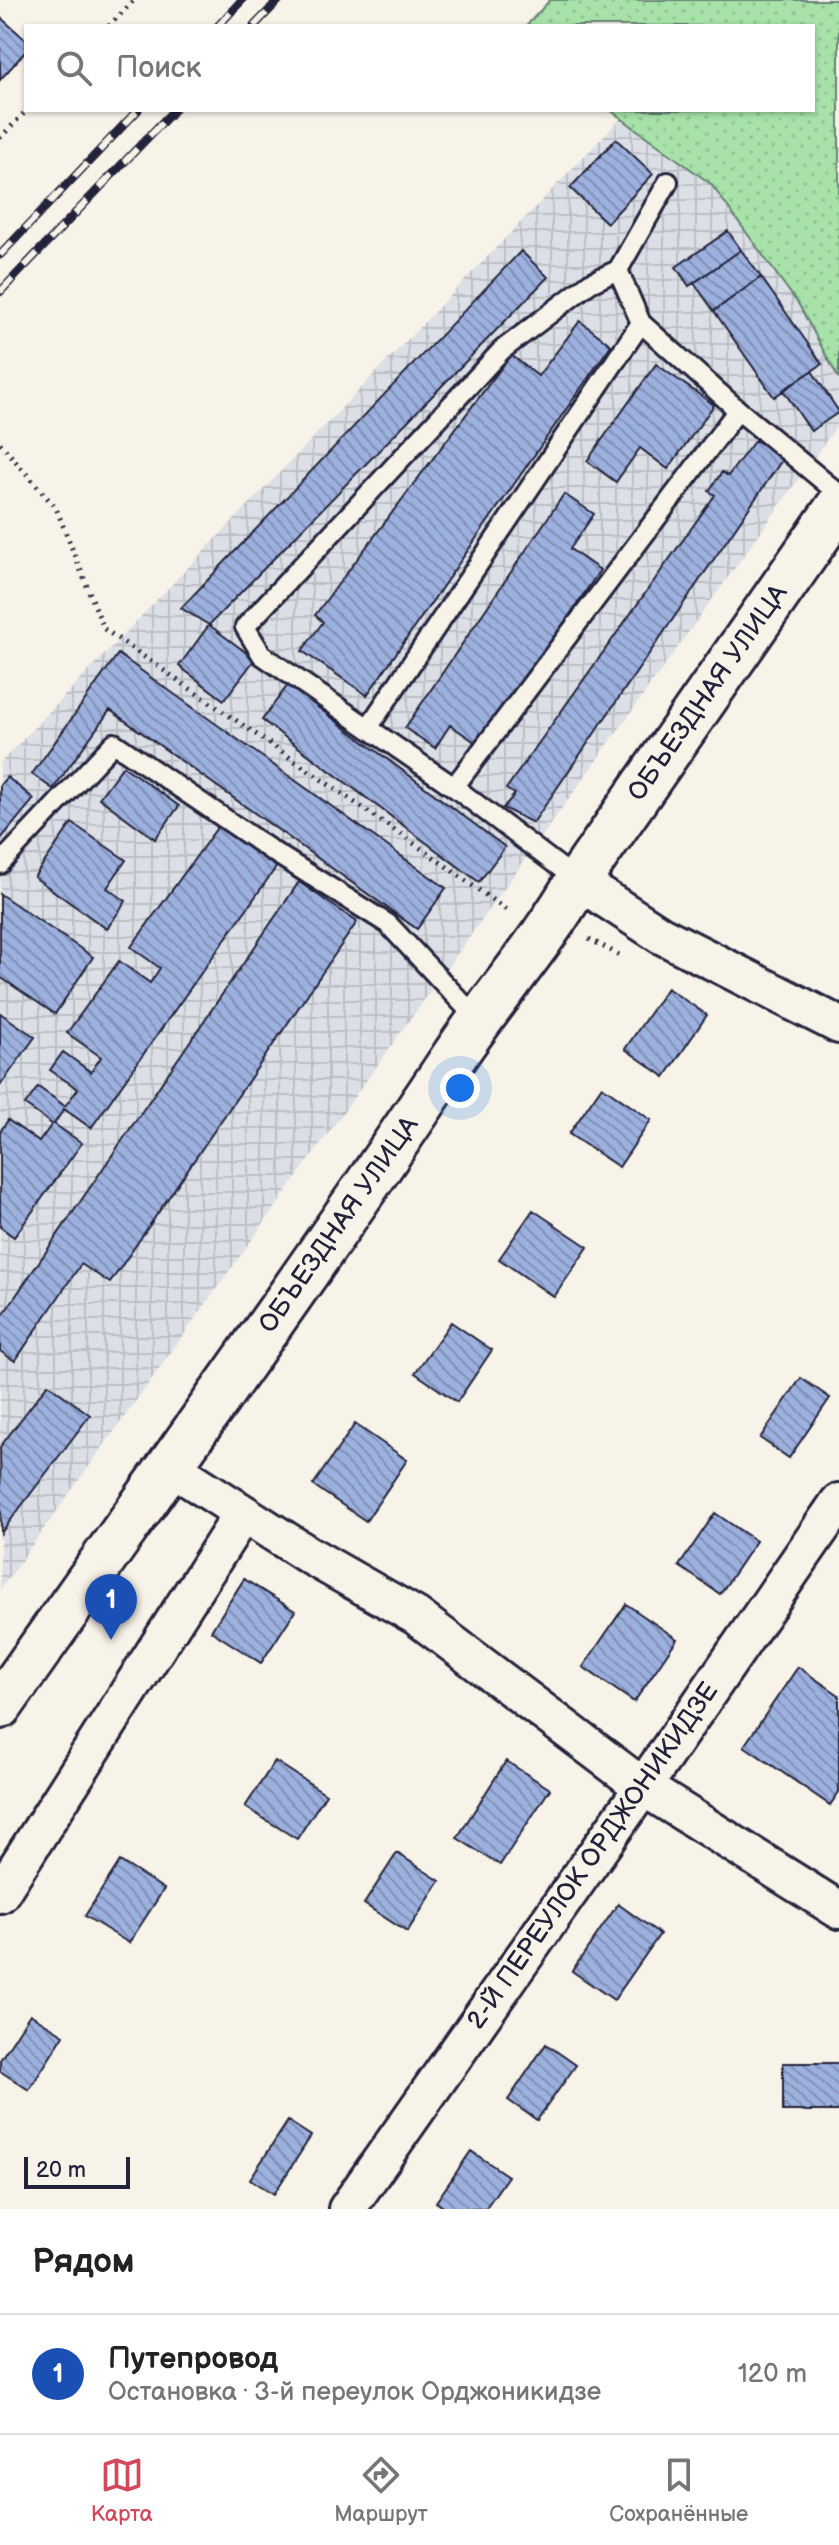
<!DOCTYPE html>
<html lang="ru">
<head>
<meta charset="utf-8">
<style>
	body { margin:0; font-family:"Balsamiq Sans",sans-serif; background:#f2f2f2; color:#222 }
	.scale { position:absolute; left:24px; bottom:20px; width:106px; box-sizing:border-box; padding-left:8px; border:4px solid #22223b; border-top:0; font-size:22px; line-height:28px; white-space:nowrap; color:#22223b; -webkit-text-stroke:6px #f7f3e8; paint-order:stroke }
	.you { position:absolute; left:460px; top:1088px; width:28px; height:28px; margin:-20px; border:6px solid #fff; border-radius:50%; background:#1a73e8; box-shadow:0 0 0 12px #1a73e833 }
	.badge { display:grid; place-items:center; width:52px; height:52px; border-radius:50%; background:#d1495b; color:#fff; font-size:26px; font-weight:700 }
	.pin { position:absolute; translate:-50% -66px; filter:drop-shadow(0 2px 4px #0008) }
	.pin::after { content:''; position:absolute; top:42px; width:28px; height:24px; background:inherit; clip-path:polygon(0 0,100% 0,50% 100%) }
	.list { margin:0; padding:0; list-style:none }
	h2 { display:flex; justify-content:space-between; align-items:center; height:104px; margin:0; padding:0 32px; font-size:34px }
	h2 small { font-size:26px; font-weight:400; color:#767676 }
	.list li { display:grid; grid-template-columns:52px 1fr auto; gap:24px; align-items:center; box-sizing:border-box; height:120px; padding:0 32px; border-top:2px solid #e0e0e0 }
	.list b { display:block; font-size:30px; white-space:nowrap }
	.list p { margin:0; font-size:26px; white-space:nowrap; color:#767676 }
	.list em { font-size:26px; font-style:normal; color:#767676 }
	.icon { flex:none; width:44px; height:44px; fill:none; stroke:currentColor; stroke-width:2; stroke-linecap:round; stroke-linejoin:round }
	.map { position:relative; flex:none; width:839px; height:2209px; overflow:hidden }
	.search { position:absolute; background:#fff; box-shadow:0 2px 6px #0004; left:24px; right:24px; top:24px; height:88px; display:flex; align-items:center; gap:20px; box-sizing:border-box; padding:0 28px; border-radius:0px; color:#767676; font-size:30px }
	.sheet { height:224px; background:#fff }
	nav { display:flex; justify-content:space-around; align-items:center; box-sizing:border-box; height:112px; border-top:2px solid #e0e0e0; background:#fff; font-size:22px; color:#767676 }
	nav a { display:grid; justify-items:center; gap:4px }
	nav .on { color:#d1495b }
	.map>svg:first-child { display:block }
</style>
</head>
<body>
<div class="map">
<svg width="839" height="2209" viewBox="0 0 839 2209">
	<defs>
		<pattern id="industrial-grid" width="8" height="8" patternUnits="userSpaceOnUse" patternTransform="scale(2)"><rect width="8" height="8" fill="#dcdfe5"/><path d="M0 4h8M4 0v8" fill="none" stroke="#bcbfc5"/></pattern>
		<pattern id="grass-dots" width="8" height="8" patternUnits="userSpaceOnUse" patternTransform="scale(2)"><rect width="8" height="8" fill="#a7e3a9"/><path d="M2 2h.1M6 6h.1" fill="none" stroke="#8fc292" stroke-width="1.8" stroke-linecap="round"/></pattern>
		<pattern id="building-back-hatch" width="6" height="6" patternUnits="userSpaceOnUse" patternTransform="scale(2)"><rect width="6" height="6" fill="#9db1df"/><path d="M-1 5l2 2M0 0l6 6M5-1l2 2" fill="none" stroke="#8090b6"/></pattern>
	</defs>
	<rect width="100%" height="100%" fill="#f7f3e8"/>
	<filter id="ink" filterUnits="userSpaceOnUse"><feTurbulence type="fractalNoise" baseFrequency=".0125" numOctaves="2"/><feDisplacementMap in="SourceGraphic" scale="16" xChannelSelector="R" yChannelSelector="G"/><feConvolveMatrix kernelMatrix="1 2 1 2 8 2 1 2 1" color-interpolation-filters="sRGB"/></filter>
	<g filter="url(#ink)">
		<!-- industrial -->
		<path fill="url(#industrial-grid)" d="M621,118l90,66 88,121 40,74v44l-839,1167v-827z"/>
		<!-- grass -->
		<path fill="url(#grass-dots)" stroke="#648272" stroke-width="2" d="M550,0h289v379l-40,-74 -88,-121 -101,-74h203v-84h-287z"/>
		<!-- building -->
		<path fill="url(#building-back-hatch)" stroke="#22223b" stroke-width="2" d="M0,17l26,23v11l-26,29z
			M616,139l37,35 -46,49 -37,-35z
			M728,231l13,19 -52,36 -13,-19z
			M741,250l20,27 -47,34 -20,-28z
			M521,251l27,26 -339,348 -28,-17z
			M761,277l61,87 -48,33 -60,-86z
			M580,321l31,24 -244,350 -65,-44 21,-29 -8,-7 196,-260 27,21z
			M656,364l58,41 -46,64 -28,-21 -24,34 -29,-21z
			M812,371l27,41 -28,19 -28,-41z
			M755,440l29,17 -251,366 -30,-15 12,-14 -9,-5 209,-294 -6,-4 13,-19 6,4z
			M564,494l30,20 -24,35 30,21 -119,176 -31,-21 -15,23 -30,-20z
			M209,625l46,34 -31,41 -45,-34z
			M118,654l328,234 -29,41 -307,-219 -57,79 -21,-15z
			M288,685l217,162 -26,35 -217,-162z
			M123,766l56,40 -24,33 -56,-41z
			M7,777l27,22 -34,41v-55z
			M72,823l54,37 -19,28 19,13 -19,28 -73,-52z
			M219,825l58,41 -186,262 -27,-19 -10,15 28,19 -68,94 -14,-10v-95l8,-12 31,22 13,-18 -27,-19 13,-18 27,19 13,-17 -28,-19 13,-18 28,20 10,-15 -34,-24 52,-72 31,22 10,-15 -29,-21z
			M299,882l58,40 -247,361 -29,-19 -66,97 -15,-10v-32z
			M0,894l93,63 -38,57 -55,-37z
			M667,988l40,27 -42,62 -40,-28z
			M0,1013l35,24 -35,49z
			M602,1086l49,34 -32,47 -50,-33z
			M533,1210l55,37 -34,50 -55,-38z
			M451,1322l41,28 -35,52 -42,-29z
			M801,1378l29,20 -41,60 -29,-20z
			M48,1384l42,31 -89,118 -1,-86z
			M355,1424l52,36 -41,61 -53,-36z
			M715,1513l41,28 -36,53 -41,-28z
			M244,1579l51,32 -34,52 -50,-32z
			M626,1604l51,35 -43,63 -51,-35z
			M798,1667l41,28v97l-9,13 -86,-59z
			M275,1761l51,33 -29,45 -52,-32z
			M506,1761l44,28 -50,76 -43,-27z
			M397,1853l43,28 -33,51 -43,-28z
			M120,1861l44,28 -35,54 -44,-27z
			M618,1904l42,30 -46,66 -42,-29z
			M30,2014l34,21 -35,55 -29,-19v-11z
			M546,2044l30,21 -39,55 -29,-20z
			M783,2063h56v48h-56z
			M288,2121l23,15 -37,58 -24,-15z
			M471,2151l37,25 -23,33h-39l-10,-7z"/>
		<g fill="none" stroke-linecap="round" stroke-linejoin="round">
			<defs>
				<path id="lane" d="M618,270l50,-88
					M368,728l273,-405
					M454,787l284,-377
					M0,864l114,-121 158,108 116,73 90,96
					M578,881l-124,-94 -192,-132 -17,-28 257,-277 88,-67 28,-13 23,53 97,87 101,84"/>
				<path id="street" d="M578,881l83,54 178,90
					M171,1467l136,87 109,62 227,171 196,123
					M0,1894l243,-381
					M347,2209l296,-422 196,-285"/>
				<path id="secondary" d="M0,1706c151,-215 307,-429 453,-648 40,-60 89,-114 125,-177l261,-375"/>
			</defs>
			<!-- lane casing -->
			<use href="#lane" stroke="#22223b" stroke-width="24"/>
			<!-- street casing -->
			<use href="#street" stroke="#22223b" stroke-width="42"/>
			<!-- secondary casing -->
			<use href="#secondary" stroke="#22223b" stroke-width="50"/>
			<!-- path -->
			<path stroke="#22223b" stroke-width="5" stroke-dasharray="2 6" stroke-linecap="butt" d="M109,26l25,-26
				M0,138l27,-28
				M0,443l56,65 48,121 331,229 75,55
				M589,939l34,18"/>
			<!-- lane -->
			<use href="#lane" stroke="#f7f3e8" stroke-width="18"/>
			<!-- street -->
			<use href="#street" stroke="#f7f3e8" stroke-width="36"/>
			<!-- secondary -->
			<use href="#secondary" stroke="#f7f3e8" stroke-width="44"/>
			<defs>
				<path id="rail" d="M218,26l24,-26
					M254,26l25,-26
					M0,255l138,-145
					M0,292l174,-182"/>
			</defs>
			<!-- rail casing -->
			<use href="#rail" stroke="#22223b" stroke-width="9"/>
			<!-- rail -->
			<use href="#rail" stroke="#f7f3e8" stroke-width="6" stroke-dasharray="18" stroke-linecap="butt"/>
		</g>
	</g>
	<g text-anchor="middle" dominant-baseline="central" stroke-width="8" stroke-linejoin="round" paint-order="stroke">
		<!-- street labels -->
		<g font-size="26" fill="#22223b" stroke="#f7f3e8">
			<text transform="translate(708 693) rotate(-55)">ОБЪЕЗДНАЯ УЛИЦА</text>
			<text transform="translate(339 1225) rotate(-55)">ОБЪЕЗДНАЯ УЛИЦА</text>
			<text transform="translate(593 1856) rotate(-55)">2-Й ПЕРЕУЛОК ОРДЖОНИКИДЗЕ</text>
		</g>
	</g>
</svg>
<div class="scale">20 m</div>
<div class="you"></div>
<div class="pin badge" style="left:111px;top:1640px;background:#1a4fb4">1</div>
<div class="search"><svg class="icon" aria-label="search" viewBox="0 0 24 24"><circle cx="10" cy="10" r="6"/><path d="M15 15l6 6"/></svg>Поиск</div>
</div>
<section class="sheet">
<h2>Рядом<small></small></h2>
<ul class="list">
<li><span class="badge" style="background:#1a4fb4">1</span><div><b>Путепровод</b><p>Остановка · 3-й переулок Орджоникидзе</p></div><em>120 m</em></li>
</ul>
</section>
<nav>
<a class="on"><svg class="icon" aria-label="map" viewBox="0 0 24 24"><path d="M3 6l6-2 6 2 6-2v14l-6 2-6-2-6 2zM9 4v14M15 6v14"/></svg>Карта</a>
<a><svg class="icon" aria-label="directions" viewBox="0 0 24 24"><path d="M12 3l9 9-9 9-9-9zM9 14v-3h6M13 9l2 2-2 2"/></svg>Маршрут</a>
<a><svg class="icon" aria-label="saved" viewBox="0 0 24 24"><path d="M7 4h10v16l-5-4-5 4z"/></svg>Сохранённые</a>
</nav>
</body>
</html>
